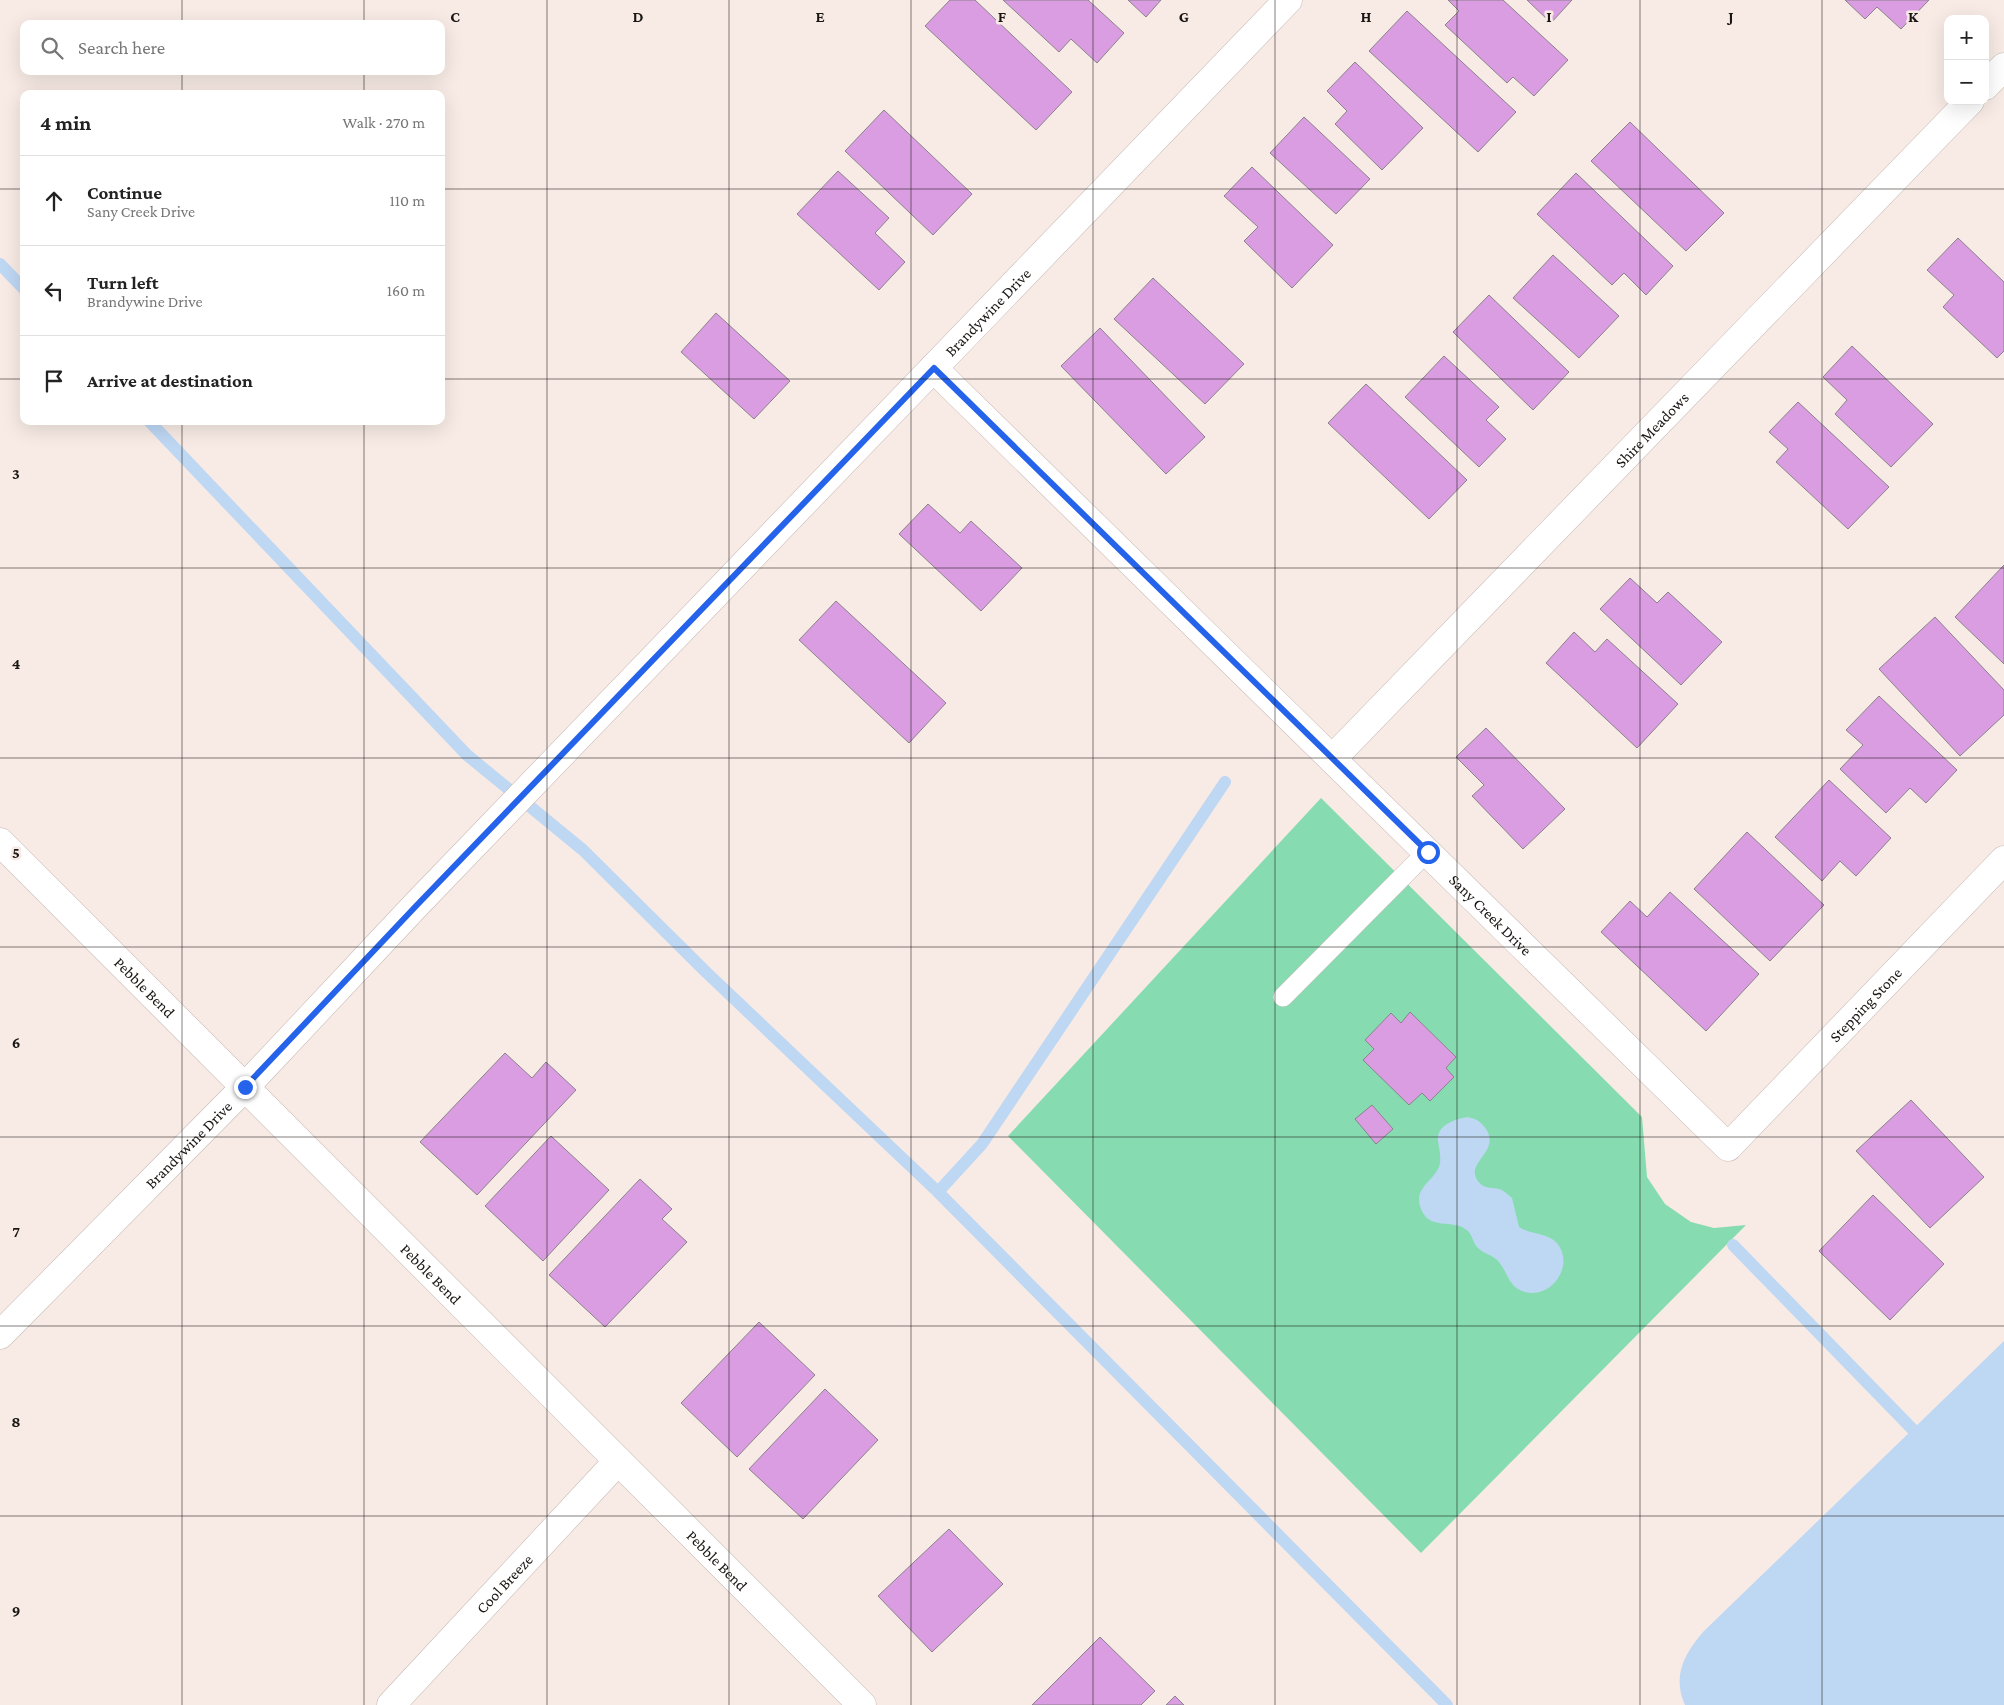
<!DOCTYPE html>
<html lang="en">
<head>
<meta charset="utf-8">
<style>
	body { margin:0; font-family:"Crimson Pro",serif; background:#f6f6f6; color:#222 }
	.controls { position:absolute; right:15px; top:15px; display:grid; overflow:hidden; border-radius:10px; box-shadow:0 5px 20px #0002 }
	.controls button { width:45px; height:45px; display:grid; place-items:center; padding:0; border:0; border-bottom:1px solid #e0e0e0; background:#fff; color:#222; font:25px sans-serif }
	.stop { position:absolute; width:15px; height:15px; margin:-11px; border:4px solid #2563eb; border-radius:50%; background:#fff }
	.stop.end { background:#2563eb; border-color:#fff; box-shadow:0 1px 5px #0008 }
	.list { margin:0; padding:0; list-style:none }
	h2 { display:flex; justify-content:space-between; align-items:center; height:65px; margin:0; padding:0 20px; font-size:21px }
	h2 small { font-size:16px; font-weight:400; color:#767676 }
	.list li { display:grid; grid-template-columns:32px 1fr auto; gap:15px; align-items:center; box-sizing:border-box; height:90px; padding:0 20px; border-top:1px solid #e0e0e0 }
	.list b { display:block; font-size:19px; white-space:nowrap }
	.list p { margin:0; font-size:16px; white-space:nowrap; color:#767676 }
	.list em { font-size:16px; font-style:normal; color:#767676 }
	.icon { flex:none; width:28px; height:28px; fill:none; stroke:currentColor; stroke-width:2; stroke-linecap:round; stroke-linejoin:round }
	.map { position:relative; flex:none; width:2004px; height:1705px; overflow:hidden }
	.search { position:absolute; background:#fff; box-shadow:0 5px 20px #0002; left:20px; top:20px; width:425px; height:55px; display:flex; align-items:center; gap:12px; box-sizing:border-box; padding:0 18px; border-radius:10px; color:#767676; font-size:19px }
	.panel { position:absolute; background:#fff; box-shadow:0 5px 20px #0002; left:20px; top:90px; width:425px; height:335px; border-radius:10px }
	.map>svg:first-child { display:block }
</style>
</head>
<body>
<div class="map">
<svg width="2004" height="1705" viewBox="0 0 2004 1705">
	<rect width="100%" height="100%" fill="#f8ebe5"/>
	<!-- green -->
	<path fill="#86dcb0" d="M1321,798l321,319 5,60 18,27 26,18 23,6 32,-3 -325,328 -413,-417z"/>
	<!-- water -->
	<path fill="#bed7f3" d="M1467,1117c10,2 13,4 19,12 15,23 -22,34 -8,52 5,8 13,6 21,8 5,1 9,6 13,9l7,29c12,8 28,5 38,16 18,22 -5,56 -32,49 -16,-4 -17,-19 -26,-30 -5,-7 -16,-8 -22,-15 -4,-5 -5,-12 -9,-16 -15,-14 -40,2 -48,-25 -6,-20 17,-26 20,-43 1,-7 -1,-15 -2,-22 -2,-16 18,-22 29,-24z
		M2004,1341v364h-319c-13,-29 -1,-51 19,-74z"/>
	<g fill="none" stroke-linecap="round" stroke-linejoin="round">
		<!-- stream -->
		<path stroke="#bed7f3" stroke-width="12" d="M0,264l24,25
			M149,421l318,334 116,95 124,123 231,219 509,513
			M938,1192l44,-48 243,-362
			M1733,1245l190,195"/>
	</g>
	<!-- building -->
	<path fill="#db9de2" stroke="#8a828b" d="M950,0h25l97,92 -36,38 -111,-104z
		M1003,0h85l36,33 -27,30 -26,-24 -12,13z
		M1128,0h33l-15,17z
		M1448,0h55l65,60 -34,36 -21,-19 -6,6 -62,-58 14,-14z
		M1527,0h45l-21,23z
		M1845,0h84l-28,29 -24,-22 -12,12z
		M1407,11l109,101 -38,40 -109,-101z
		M1355,62l68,66 -41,42 -47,-46 12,-13 -20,-20z
		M884,110l88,84 -39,41 -88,-84z
		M1304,117l66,62 -34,35 -66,-61z
		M1630,122l94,91 -38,38 -95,-90z
		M1252,167l81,78 -41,43 -48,-47 14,-14 -34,-31z
		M838,171l51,47 -14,15 30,29 -26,28 -82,-76z
		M1576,173l97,93 -27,29 -22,-22 -12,12 -75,-71z
		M1958,238l46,44v69l-7,7 -54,-51 11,-12 -27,-25z
		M1553,255l66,61 -40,42 -66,-60z
		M1153,278l91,86 -39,40 -91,-85z
		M1489,295l80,77 -36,38 -80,-78z
		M716,313l74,68 -36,38 -73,-67z
		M1100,328l105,109 -39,37 -105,-108z
		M1852,346l81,78 -42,43 -56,-53 12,-14 -24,-23z
		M1444,356l55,51 -13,13 20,19 -27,28 -74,-70z
		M1366,384l101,96 -38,39 -101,-96z
		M1798,402l91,85 -41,42 -72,-67 12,-13 -19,-17z
		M928,504l32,29 11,-12 51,47 -41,43 -82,-77z
		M2004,565v99l-49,-47z
		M1630,578l27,25 11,-11 54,50 -41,43 -81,-76z
		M836,601l110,102 -37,40 -110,-103z
		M1935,617l69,73v25l-44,41 -81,-87z
		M1574,632l21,20 12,-13 71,65 -41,44 -91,-85z
		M1879,696l78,74 -31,33 -16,-15 -24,25 -46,-44 23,-24 -17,-15z
		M1486,728l79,81 -42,40 -51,-53 12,-11 -28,-28z
		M1829,780l62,58 -35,38 -16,-15 -18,20 -47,-44z
		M1747,832l77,73 -54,56 -76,-72z
		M1670,892l89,82 -53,57 -105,-99 29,-31 17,16z
		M1410,1012l46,45 -10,11 8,9 -24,24 -8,-8 -13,12 -46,-45 11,-11 -9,-9 26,-27 10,10z
		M505,1053l27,25 14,-16 30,28 -99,105 -57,-53z
		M1911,1100l73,77 -54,51 -74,-77z
		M1372,1105l21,24 -17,15 -21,-25z
		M551,1136l58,54 -66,71 -58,-55z
		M640,1179l32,30 -10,10 25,23 -82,85 -56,-52z
		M1873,1195l71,69 -54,56 -71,-69z
		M759,1322l56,53 -78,82 -56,-54z
		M825,1389l53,51 -75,79 -54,-50z
		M949,1529l54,55 -71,68 -54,-56z
		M1100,1637l55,54 -14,14h-109z
		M1175,1696l9,9h-18z"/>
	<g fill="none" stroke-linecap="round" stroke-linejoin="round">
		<defs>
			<path id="lane" d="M1283,997l144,-145"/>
			<g id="street">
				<path d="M1985,86l19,-19"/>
				<path id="s1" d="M933,368l795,779 276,-287"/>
				<path id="s2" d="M1332,759l638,-658"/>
				<path id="s3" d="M0,842l862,863"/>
				<path id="s4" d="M0,1335l245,-248 171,-182 872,-905"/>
				<path id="s5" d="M391,1705l227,-244"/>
			</g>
		</defs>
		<!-- lane casing -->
		<use href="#lane" stroke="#c5b8b3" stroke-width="20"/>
		<!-- street casing -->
		<use href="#street" stroke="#c5b8b3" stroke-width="29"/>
		<!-- lane -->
		<use href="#lane" stroke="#fff" stroke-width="19"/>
		<!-- street -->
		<use href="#street" stroke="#fff" stroke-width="28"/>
	</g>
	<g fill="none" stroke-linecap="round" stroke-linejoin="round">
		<!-- route -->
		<path stroke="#2563eb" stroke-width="6" d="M245,1087l171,-181 518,-538 494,484"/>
	</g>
	<!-- grid -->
	<path fill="none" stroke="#1a1614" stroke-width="1" stroke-opacity="0.55" d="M182,0v24M364,0v24M547,0v1705M729,0v1705M911,0v1705M1093,0v1705M1275,0v1705M1457,0v1705M1640,0v1705M1822,0v1705M182,71v23M364,71v23M0,189h24M441,189h1563M0,379h24M441,379h1563M182,421v1284M364,421v1284M0,568h2004M0,758h2004M0,947h2004M0,1137h2004M0,1326h2004M0,1516h2004"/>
	<g text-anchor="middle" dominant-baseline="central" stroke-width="5" stroke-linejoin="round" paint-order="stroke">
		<!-- street labels -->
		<g font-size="16" fill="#1a1614" stroke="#f8ebe5">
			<text stroke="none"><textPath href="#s4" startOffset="1422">Brandywine Drive</textPath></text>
			<text stroke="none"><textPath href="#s2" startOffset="459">Shire Meadows</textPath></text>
			<text stroke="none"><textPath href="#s1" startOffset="781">Sany Creek Drive</textPath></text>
			<text stroke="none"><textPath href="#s3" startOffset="205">Pebble Bend</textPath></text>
			<text stroke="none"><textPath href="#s1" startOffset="1311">Stepping Stone</textPath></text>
			<text stroke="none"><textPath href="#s4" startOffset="268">Brandywine Drive</textPath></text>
			<text stroke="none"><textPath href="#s3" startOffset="610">Pebble Bend</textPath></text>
			<text stroke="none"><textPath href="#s3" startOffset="1015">Pebble Bend</textPath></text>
			<text stroke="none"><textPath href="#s5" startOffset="166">Cool Breeze</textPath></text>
		</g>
	</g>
	<g font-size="16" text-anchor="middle" font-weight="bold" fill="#1a1614" stroke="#f8ebe5" stroke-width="5" stroke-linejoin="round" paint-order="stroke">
		<text x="455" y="22">C</text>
		<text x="638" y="22">D</text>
		<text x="820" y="22">E</text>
		<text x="1002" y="22">F</text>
		<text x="1184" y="22">G</text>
		<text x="1366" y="22">H</text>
		<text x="1549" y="22">I</text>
		<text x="1731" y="22">J</text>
		<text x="1913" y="22">K</text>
		<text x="16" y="479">3</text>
		<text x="16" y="669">4</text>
		<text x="16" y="858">5</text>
		<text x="16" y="1048">6</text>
		<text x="16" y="1237">7</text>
		<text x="16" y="1427">8</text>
		<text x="16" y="1616">9</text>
	</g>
</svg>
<div class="controls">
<button>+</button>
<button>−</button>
</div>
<div class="stop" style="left:1428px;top:852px"></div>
<div class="stop end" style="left:245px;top:1087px"></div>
<div class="search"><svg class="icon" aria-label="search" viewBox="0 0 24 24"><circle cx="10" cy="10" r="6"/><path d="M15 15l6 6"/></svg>Search here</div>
<section class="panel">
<h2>4 min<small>Walk · 270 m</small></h2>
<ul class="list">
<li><svg class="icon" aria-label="ahead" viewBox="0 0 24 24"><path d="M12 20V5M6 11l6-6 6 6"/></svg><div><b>Continue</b><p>Sany Creek Drive</p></div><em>110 m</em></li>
<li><svg class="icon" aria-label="left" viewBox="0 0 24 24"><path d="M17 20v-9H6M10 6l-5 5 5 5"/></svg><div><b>Turn left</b><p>Brandywine Drive</p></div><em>160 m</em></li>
<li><svg class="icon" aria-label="arrive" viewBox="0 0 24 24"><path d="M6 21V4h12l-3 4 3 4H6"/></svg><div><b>Arrive at destination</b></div></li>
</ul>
</section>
</div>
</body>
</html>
